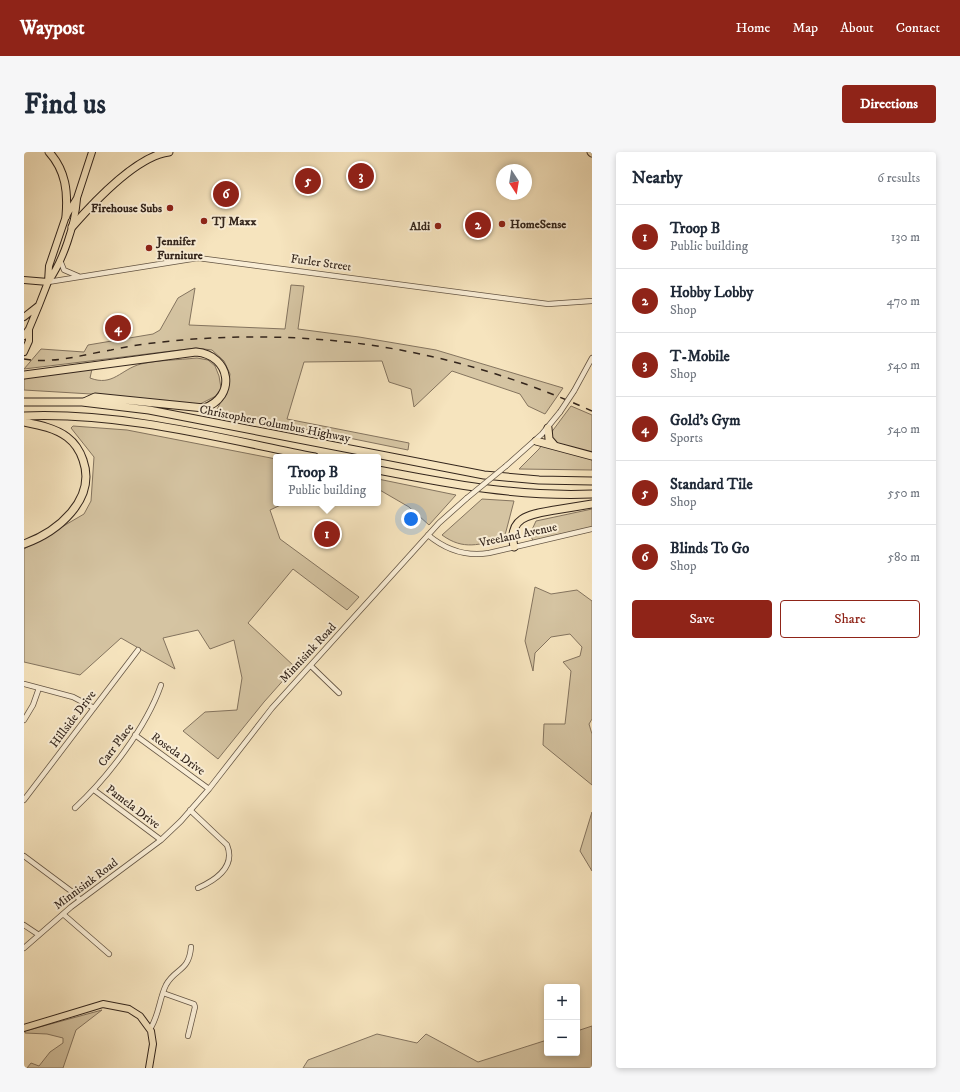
<!DOCTYPE html>
<html lang="en">
<head>
<meta charset="utf-8">
<style>
	body { margin:0; font-family:"IM FELL DW Pica",serif; background:#f6f6f7; color:#1f2937 }
	.controls { position:absolute; right:12px; bottom:12px; display:grid; overflow:hidden; border-radius:4px; box-shadow:0 2px 6px #0003 }
	.controls button { width:36px; height:36px; display:grid; place-items:center; padding:0; border:0; border-bottom:1px solid #e0e1e3; background:#fff; color:#1f2937; font:20px sans-serif }
	.compass { position:absolute; left:472px; top:12px; width:36px; height:36px; border-radius:50%; background:#fff; box-shadow:0 2px 6px #0003; rotate:168deg }
	.you { position:absolute; left:387px; top:367px; width:14px; height:14px; margin:-10px; border:3px solid #fff; border-radius:50%; background:#1a73e8; box-shadow:0 0 0 6px #1a73e833 }
	.badge { display:grid; place-items:center; width:26px; height:26px; border-radius:50%; background:#8f2418; color:#fff; font-size:13px; font-weight:700 }
	.pin { position:absolute; translate:-50% -50%; border:2px solid #fff; box-shadow:0 1px 4px #0006 }
	.popup { position:absolute; left:249px; top:302px; width:108px; height:52px; box-sizing:border-box; display:grid; place-content:center; border-radius:4px; background:#fff; filter:drop-shadow(0 1px 3px #0005); font-size:13px; white-space:nowrap; color:#747a83 }
	.popup b { font-size:15px; color:#1f2937 }
	.popup::after { content:''; position:absolute; left:50%; top:100%; margin-left:-8px; border:8px solid transparent; border-top-color:#fff }
	.list { margin:0; padding:0; list-style:none }
	h2 { display:flex; justify-content:space-between; align-items:center; height:52px; margin:0; padding:0 16px; font-size:17px }
	h2 small { font-size:13px; font-weight:400; color:#747a83 }
	.list li { display:grid; grid-template-columns:26px 1fr auto; gap:12px; align-items:center; box-sizing:border-box; height:64px; padding:0 16px; border-top:1px solid #e0e1e3 }
	.list b { display:block; font-size:15px; white-space:nowrap }
	.list p { margin:0; font-size:13px; white-space:nowrap; color:#747a83 }
	.list em { font-size:13px; font-style:normal; color:#747a83 }
	.actions { display:flex; gap:8px; padding:12px 16px }
	.actions a { flex:1; padding:9px 0; border:1px solid #8f2418; border-radius:4px; text-align:center; font-size:14px; color:#8f2418 }
	.actions .main { background:#8f2418; color:#fff }
	.map { position:relative; flex:none; width:568px; height:916px; overflow:hidden; border-radius:4px }
	header { display:flex; align-items:center; gap:24px; box-sizing:border-box; height:56px; padding:0 20px; background:#8f2418; color:#fff }
	header strong { font-size:19px }
	nav { display:flex; gap:22px; margin-inline-start:auto; font-size:14px }
	.intro { display:flex; align-items:center; justify-content:space-between; box-sizing:border-box; height:96px; padding:0 24px }
	h1 { margin:0; font-size:28px }
	.button { padding:10px 18px; border-radius:4px; background:#8f2418; color:#fff; font-size:14px; font-weight:700 }
	main { display:flex; gap:24px; padding:0 24px }
	aside { flex:1; background:#fff; border-radius:4px; box-shadow:0 2px 6px #0003 }
	.map>svg:first-child { display:block }
</style>
</head>
<body>
<header>
<strong>Waypost</strong>
<nav><a>Home</a><a>Map</a><a>About</a><a>Contact</a></nav>
</header>
<div class="intro"><h1>Find us</h1><a class="button">Directions</a></div>
<main>
<div class="map">
<svg width="568" height="916" viewBox="0 0 568 916">
	<rect width="100%" height="100%" fill="#f6e4be"/>
	<filter id="stains"><feTurbulence type="fractalNoise" baseFrequency=".005" numOctaves="4"/><feColorMatrix values="0 0 0 0 .2 0 0 0 0 .09 0 0 0 0 .02 0 0 0 .5 -.17"/></filter>
	<radialGradient id="worn" r=".72"><stop offset=".6" stop-color="#630" stop-opacity="0"/><stop offset="1" stop-color="#630" stop-opacity=".3"/></radialGradient>
	<!-- green -->
	<path fill="#d5c4a2" stroke="#84745f" d="M267,133l13,1 -6,43 61,8 77,13 127,38 -18,26 -17,-8 -8,-12 -68,-23 -38,36 -3,-18 -22,-7 -7,-21 -78,1 -17,57 122,24 -1,7 -192,-39 12,-22 2,-15 -6,-13 -12,-11 -16,-2 -172,21 17,-20 43,3 4,-7 65,-11 7,-4 18,-32 17,-10 -6,37 96,4z
		M173,206l11,2 7,6 4,10 2,12 -5,8 -20,10 -88,-11 -84,-5v-11l8,-2 60,-8 -2,9c23,9 31,-9 51,-14 18,-4 37,-4 56,-6z
		M547,254l21,9v55l-73,-1 20,-20z
		M49,274l54,4 149,29v44h9l-15,7 10,29 79,58 -12,13 -54,-41 -45,54 47,44 -31,35 -46,57 -35,-28 22,-19 32,-2 5,-32 -8,-38 -24,9 -12,-19 -35,8 12,31 -54,-31 -41,37 -56,-13v-113l60,-35 7,-13 3,-44 -23,-29z
		M354,327l78,16 -27,30 -20,-18 -31,-18z
		M458,347l32,2 -10,38c-25,5 -40,12 -62,-4z
		M568,357v22l-58,12 -4,-9 6,-13z
		M511,435l16,7 26,-4 15,11v118l-3,5 3,10v51l-49,-40 1,-21h21l6,-53 -8,-9 17,-6 2,-9 -12,-13 -19,3 -16,16 -2,18 -8,-30z
		M568,660v59l-12,-20z
		M78,858l-26,20 -13,38h-36l4,-5 8,3 11,-14 13,-9v-5l-16,-4 -22,-1v-2z
		M568,874v41l-3,1h-286l5,-8 69,-26 40,9 9,-9 52,28 69,-22v13h30v-22z"/>
	<g fill="none" stroke-linecap="round" stroke-linejoin="round">
		<defs>
			<path id="minor" d="M36,108l4,10 14,6
				M24,130l150,-24 350,46 44,-3
				M550,239l18,-33
				M482,314l36,-32 18,-22
				M404,383c18,15 37,22 61,18l103,-24
				M287,514l28,27
				M0,532l49,13 21,11
				M0,568l9,-15 6,-17
				M111,583l74,54
				M70,638l67,50
				M0,648l114,-150
				M51,656c33,-31 71,-80 86,-123
				M166,658l37,35c9,22 -11,35 -29,43
				M0,704l51,38 5,6
				M39,762l46,40
				M0,773l15,10
				M0,796l47,-41 90,-67 20,-19 28,-32 63,-81 167,-185 28,-25
				M139,841l31,11 1,3 -7,29
				M126,877c9,-13 9,-30 16,-44 9,-17 23,-13 25,-38"/>
			<path id="major" d="M0,128l24,2
				M24,130c15,-21 27,-57 29,-83
				M0,165l14,-11
				M0,184l5,-7 10,-24 9,-23 1,-16 17,-50 11,-18 15,-46
				M0,200l5,-11v-12
				M0,876l79,-24 26,5 11,7 11,15 2,13 -4,24"/>
			<path id="highway" d="M25,0c17,19 19,40 17,64
				M567,0l1,1
				M48,75c21,-24 64,-71 97,-75
				M0,223l172,-23c35,3 41,45 8,56l-109,-11 -11,5
				M0,250h58l67,8 335,65 55,5 53,1
				M0,264c98,-4 195,22 291,41
				M0,270c15,3 31,6 43,15 8,6 13,14 16,23 14,40 -26,72 -59,84
				M524,276l1,11 6,7
				M512,289l56,15
				M354,318c72,14 140,27 214,24
				M490,395c-7,-31 18,-33 41,-37 12,-2 25,-4 37,-6"/>
		</defs>
		<!-- minor casing -->
		<use href="#minor" stroke="#645544" stroke-width="6"/>
		<!-- major casing -->
		<use href="#major" stroke="#33251c" stroke-width="8"/>
		<!-- highway casing -->
		<use href="#highway" stroke="#33251c" stroke-width="9"/>
		<!-- minor -->
		<use href="#minor" stroke="#f9edd5" stroke-width="4.5"/>
		<!-- major -->
		<use href="#major" stroke="#f6e4be" stroke-width="6"/>
		<!-- highway -->
		<use href="#highway" stroke="#f6e4be" stroke-width="7"/>
		<!-- rail -->
		<path stroke="#33251c" stroke-width="1.5" stroke-dasharray="7 7" stroke-linecap="butt" d="M0,207c30,5 57,-4 87,-9 23,-5 47,-8 71,-10 146,-12 277,11 410,71"/>
		<defs>
			<path id="minor-bridge" d="M536,260l14,-21
				M443,346l39,-32"/>
		</defs>
		<!-- minor-bridge casing -->
		<use href="#minor-bridge" stroke="#645544" stroke-width="6" stroke-linecap="butt"/>
		<!-- minor-bridge -->
		<use href="#minor-bridge" stroke="#f9edd5" stroke-width="4.5"/>
	</g>
	<!-- markers -->
	<g fill="#8f2418" stroke="#f9edd5" stroke-width="1.5">
		<circle cx="146" cy="56" r="4"/>
		<circle cx="180" cy="69" r="4"/>
		<circle cx="478" cy="72" r="4"/>
		<circle cx="414" cy="74" r="4"/>
		<circle cx="125" cy="96" r="4"/>
	</g>
	<g text-anchor="middle" dominant-baseline="central" stroke-width="4" stroke-linejoin="round" paint-order="stroke">
		<!-- poi labels -->
		<g font-size="12" font-weight="bold" fill="#33251c" stroke="#f9edd5" text-anchor="start">
			<text x="138" y="56" text-anchor="end">Firehouse Subs</text>
			<text x="188" y="69">TJ Maxx</text>
			<text x="486" y="72">HomeSense</text>
			<text x="406" y="74" text-anchor="end">Aldi</text>
			<text x="133" y="89">Jennifer<tspan x="133" dy="14">Furniture</tspan></text>
		</g>
		<!-- street labels -->
		<g font-size="12" fill="#33251c" stroke="#f9edd5">
			<text transform="translate(297 111) rotate(8)">Furler Street</text>
			<text transform="translate(251 272) rotate(11)">Christopher Columbus Highway</text>
			<text transform="translate(494 383) rotate(-12)">Vreeland Avenue</text>
			<text transform="translate(284 501) rotate(-47)">Minnisink Road</text>
			<text transform="translate(49 567) rotate(-53)">Hillside Drive</text>
			<text transform="translate(92 593) rotate(-53)">Carr Place</text>
			<text transform="translate(154 602) rotate(36)">Roseda Drive</text>
			<text transform="translate(109 655) rotate(37)">Pamela Drive</text>
			<text transform="translate(62 732) rotate(-37)">Minnisink Road</text>
		</g>
	</g>
	<rect width="100%" height="100%" filter="url(#stains)"/>
	<rect width="100%" height="100%" fill="url(#worn)"/>
</svg>
<div class="controls">
<button>+</button>
<button>−</button>
</div>
<svg class="compass" viewBox="-18 -18 36 36"><path d="M0-13l5 13h-10z" fill="#e53935"/><path d="M0 13l5-13h-10z" fill="#747a83"/></svg>
<div class="you"></div>
<div class="pin badge" style="left:303px;top:382px">1</div>
<div class="popup"><b>Troop B</b>Public building</div>
<div class="pin badge" style="left:454px;top:73px">2</div>
<div class="pin badge" style="left:337px;top:24px">3</div>
<div class="pin badge" style="left:94px;top:176px">4</div>
<div class="pin badge" style="left:284px;top:29px">5</div>
<div class="pin badge" style="left:202px;top:42px">6</div>
</div>
<aside>
<h2>Nearby<small>6 results</small></h2>
<ul class="list">
<li><span class="badge">1</span><div><b>Troop B</b><p>Public building</p></div><em>130 m</em></li>
<li><span class="badge">2</span><div><b>Hobby Lobby</b><p>Shop</p></div><em>470 m</em></li>
<li><span class="badge">3</span><div><b>T-Mobile</b><p>Shop</p></div><em>540 m</em></li>
<li><span class="badge">4</span><div><b>Gold's Gym</b><p>Sports</p></div><em>540 m</em></li>
<li><span class="badge">5</span><div><b>Standard Tile</b><p>Shop</p></div><em>550 m</em></li>
<li><span class="badge">6</span><div><b>Blinds To Go</b><p>Shop</p></div><em>580 m</em></li>
</ul>
<div class="actions"><a class="main">Save</a><a>Share</a></div>
</aside>
</main>
</body>
</html>
